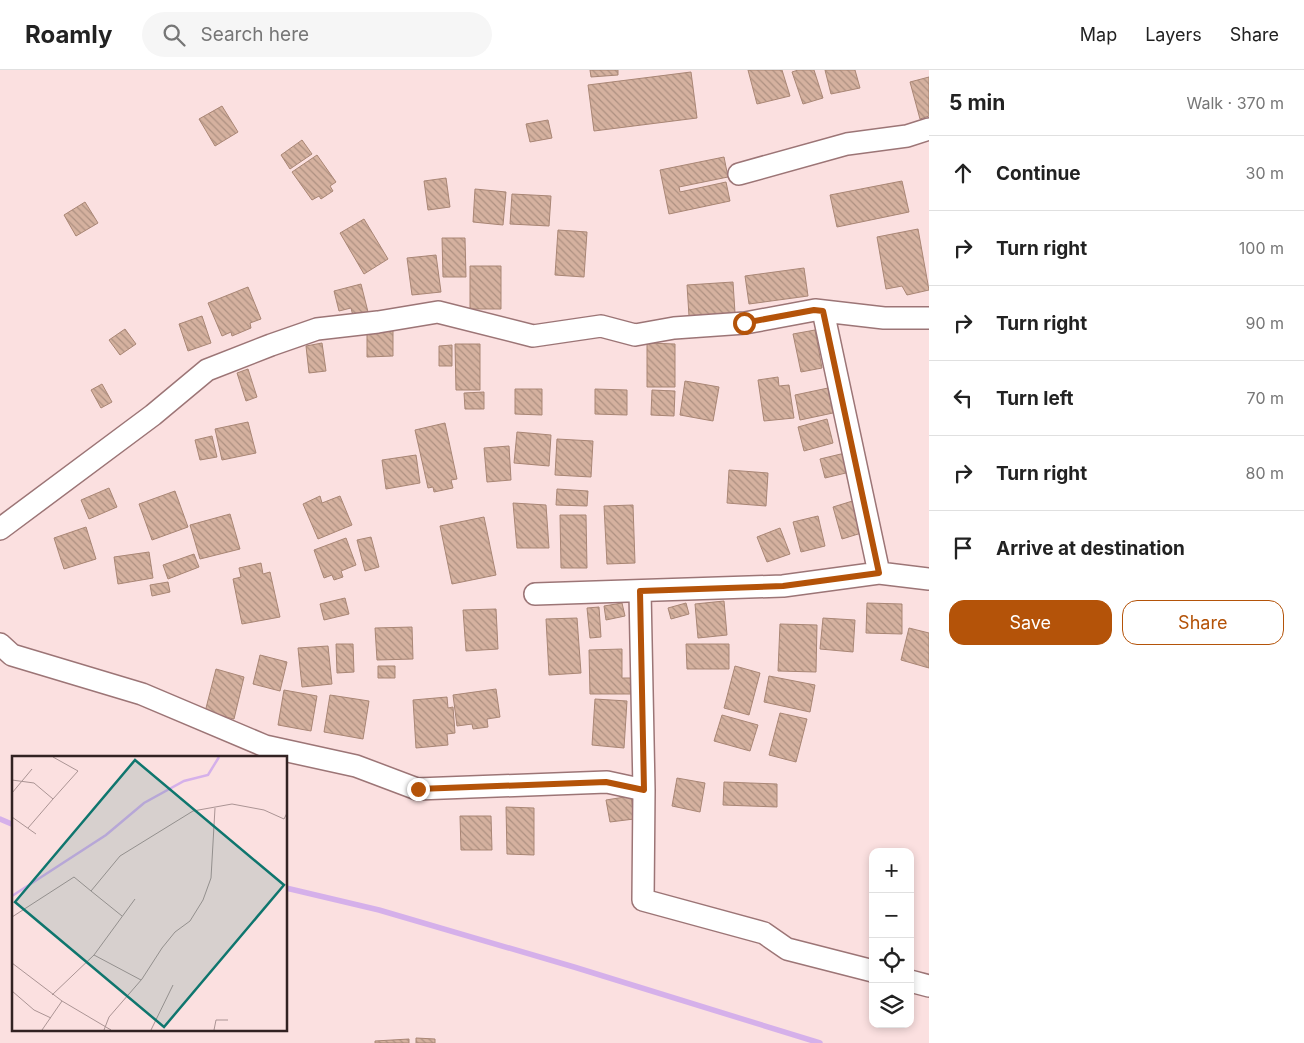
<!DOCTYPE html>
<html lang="en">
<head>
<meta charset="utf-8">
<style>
	body { margin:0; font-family:Inter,sans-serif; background:#f6f6f6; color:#222 }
	.controls { position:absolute; right:15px; bottom:15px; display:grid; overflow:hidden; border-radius:10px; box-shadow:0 2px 8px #0003 }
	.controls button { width:45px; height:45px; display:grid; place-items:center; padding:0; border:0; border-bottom:1px solid #e0e0e0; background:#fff; color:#222; font:25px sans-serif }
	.stop { position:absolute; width:15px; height:15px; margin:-11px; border:4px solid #b45309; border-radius:50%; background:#fff }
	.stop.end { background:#b45309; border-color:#fff; box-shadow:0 1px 5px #0008 }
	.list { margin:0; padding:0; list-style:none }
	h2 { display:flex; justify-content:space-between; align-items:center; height:65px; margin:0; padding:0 20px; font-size:21px }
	h2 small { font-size:16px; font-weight:400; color:#767676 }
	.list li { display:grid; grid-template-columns:32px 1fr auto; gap:15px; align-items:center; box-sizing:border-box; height:75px; padding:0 20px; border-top:1px solid #e0e0e0 }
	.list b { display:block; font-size:19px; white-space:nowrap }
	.list em { font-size:16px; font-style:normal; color:#767676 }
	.actions { display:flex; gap:10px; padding:15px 20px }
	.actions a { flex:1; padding:11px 0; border:1px solid #b45309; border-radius:15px; text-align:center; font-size:18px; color:#b45309 }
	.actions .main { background:#b45309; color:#fff }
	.icon { flex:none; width:28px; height:28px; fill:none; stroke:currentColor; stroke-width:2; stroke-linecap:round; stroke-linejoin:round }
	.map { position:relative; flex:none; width:929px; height:973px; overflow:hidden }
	header { display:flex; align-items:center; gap:30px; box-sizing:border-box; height:70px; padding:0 25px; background:#fff; border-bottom:1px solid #e0e0e0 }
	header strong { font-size:24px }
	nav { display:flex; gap:28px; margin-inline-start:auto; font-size:18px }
	.search { width:350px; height:45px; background:#f6f6f6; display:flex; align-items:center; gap:12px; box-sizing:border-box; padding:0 18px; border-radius:28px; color:#767676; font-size:19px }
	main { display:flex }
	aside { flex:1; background:#fff }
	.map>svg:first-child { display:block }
</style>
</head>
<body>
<header>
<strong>Roamly</strong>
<div class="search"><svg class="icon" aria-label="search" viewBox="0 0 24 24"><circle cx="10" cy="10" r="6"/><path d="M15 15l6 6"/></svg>Search here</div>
<nav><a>Map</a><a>Layers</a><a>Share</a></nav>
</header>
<main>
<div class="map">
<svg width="929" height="973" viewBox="0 0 929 973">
	<defs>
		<pattern id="building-back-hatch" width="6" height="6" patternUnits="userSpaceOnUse" patternTransform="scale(1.25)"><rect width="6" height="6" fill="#d5b19f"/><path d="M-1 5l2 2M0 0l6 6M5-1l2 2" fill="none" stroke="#ad9081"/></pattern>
	</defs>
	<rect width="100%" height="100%" fill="#fbe0e0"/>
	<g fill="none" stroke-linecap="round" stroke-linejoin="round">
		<!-- stream -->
		<path stroke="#d5b0ea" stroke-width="5.5" d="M0,749l14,6
			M286,818l93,22 195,57 246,76"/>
	</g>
	<!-- building -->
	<path fill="url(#building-back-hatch)" stroke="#a98675" d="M590,0h28v5l-27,2z
		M748,0h34l8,26 -33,8z
		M798,0h16l9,28 -20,6 -11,-32z
		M825,0h30l5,18 -29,6z
		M691,2l6,46 -103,13 -6,-46z
		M929,7v39l-9,3 -10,-37z
		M222,36l16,26 -23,14 -16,-27z
		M548,50l4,18 -22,4 -4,-18z
		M302,70l10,14 -22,15 -9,-14z
		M317,85l19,27 -6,4 3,5 -12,8 -2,-3 -7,4 -20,-28z
		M724,87l4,20 -49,10 1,5 46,-10 4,19 -61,13 -9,-44z
		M446,108l4,29 -22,3 -4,-29z
		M902,111l7,31 -72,15 -7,-32z
		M475,119l31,3 -3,33 -30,-3z
		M512,124l39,2 -2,30 -39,-2z
		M85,132l13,21 -22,13 -12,-21z
		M364,149l24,40 -24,15 -24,-41z
		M918,159l11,61 -22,5 -5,-9 -16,3 -9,-52z
		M558,160l29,2 -3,45 -29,-2z
		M442,168h23l1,39h-23z
		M436,185l5,37 -29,3 -5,-37z
		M470,196h31v43h-31z
		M804,198l4,28 -59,8 -4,-28z
		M733,212l2,31 -46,3 -2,-31z
		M361,214l7,28 -15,4 -2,-8 -12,3 -5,-20z
		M248,217l13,32 -11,4 1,5 -19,8 -1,-4 -9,4 -14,-33z
		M202,246l9,27 -23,8 -9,-27z
		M125,259l11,15 -16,11 -11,-15z
		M393,260v26l-26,1v-26z
		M815,260l7,38 -21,4 -8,-38z
		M322,273l4,28 -17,2 -3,-27z
		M647,273l28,1v43h-28z
		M455,274h25v46h-24z
		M452,275v21h-13v-20z
		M248,299l9,28 -11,4 -9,-28z
		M778,307l1,9 10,-1 5,33 -30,3 -6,-41z
		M685,311l34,6 -6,34 -33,-6z
		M102,314l10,18 -11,6 -10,-18z
		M828,318l5,25 -33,7 -5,-25z
		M515,319h27v26l-27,-1z
		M595,319l32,1v25l-32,-1z
		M652,320l23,1 -1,25 -23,-1z
		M484,322v17h-19l-1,-16z
		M827,349l6,24 -29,8 -6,-24z
		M248,352l8,31 -34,7 -7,-31z
		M445,353l12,56 -6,1 2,8 -19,4 -1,-5 -5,1 -13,-58z
		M517,362l34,3 -2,31 -35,-3z
		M212,366l5,21 -17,3 -5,-20z
		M557,369l36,2 -2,36 -36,-2z
		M509,376l2,34 -24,2 -3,-34z
		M845,383l5,19 -25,6 -5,-19z
		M416,385l4,28 -34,6 -4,-29z
		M729,400l39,3 -2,33 -39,-3z
		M109,418l8,19 -28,12 -8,-19z
		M557,419l31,2 -1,15 -31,-1z
		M175,421l13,36 -36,13 -13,-36z
		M320,426l2,7 18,-7 12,29 -34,14 -15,-35z
		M859,429l9,32 -26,8 -9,-32z
		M513,433l33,2 3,43h-32z
		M633,435l2,58 -28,1 -3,-58z
		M230,444l10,35 -40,10 -10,-34z
		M560,445h26l1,53h-26z
		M818,446l7,30 -24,6 -8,-30z
		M484,447l12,58 -44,9 -12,-58z
		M86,457l10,32 -32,10 -10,-31z
		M780,458l10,26 -23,8 -10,-25z
		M371,467l8,30 -14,4 -8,-31z
		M346,468l10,27 -15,6 2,6 -9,3 -2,-5 -8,3 -10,-28z
		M149,482l4,26 -35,6 -4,-27z
		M194,484l5,13 -31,12 -5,-14z
		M261,493l2,11 7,-2 10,45 -38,7 -9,-45 8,-2 -2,-9z
		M168,512l2,10 -18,4 -2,-11z
		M345,528l4,16 -25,6 -4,-16z
		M724,531l3,34 -29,3 -3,-34z
		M622,533l3,13 -19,4 -2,-14z
		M686,533l3,11 -18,5 -3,-11z
		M867,533l35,1v30l-36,-1z
		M599,537l2,30 -11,1 -3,-30z
		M496,539l2,40 -32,2 -3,-41z
		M577,548l4,55 -32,2 -3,-56z
		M823,548l32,2 -2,32 -33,-3z
		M780,554l37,1 -1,47 -38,-1z
		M412,557l1,32 -36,1 -2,-32z
		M909,558l20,5v35l-28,-8z
		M336,574h17l1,28 -17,1z
		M686,574h43v25h-42z
		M328,576l4,38 -30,3 -4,-39z
		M622,579v29h11v16h-43l-1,-44z
		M260,585l27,7 -7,29 -27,-7z
		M378,596h17v12h-17z
		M735,596l25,7 -11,42 -25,-7z
		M216,599l28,8 -10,42 -29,-7z
		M769,606l46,9 -5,27 -46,-10z
		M496,619l4,28 -13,2 1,8 -15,2 -1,-5 -15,2 -4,-31z
		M284,620l33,6 -6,35 -33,-6z
		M330,625l39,6 -6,38 -39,-7z
		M447,627l1,11 5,-1 2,26 -8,1 1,11 -32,3 -3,-48z
		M595,629l32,2 -3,47 -32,-3z
		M780,643l27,6 -11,43 -27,-7z
		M722,645l36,10 -8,26 -36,-10z
		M677,708l28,5 -5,29 -28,-6z
		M724,712l53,2v23l-54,-2z
		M631,726l3,23 -24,3 -4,-22z
		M506,737l28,1v47l-27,-1z
		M460,746h31l1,34h-31z
		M416,968l19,1v4h-19z
		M409,969v4h-34v-2z"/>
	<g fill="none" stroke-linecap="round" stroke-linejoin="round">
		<defs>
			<path id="minor" d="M739,104l108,-30 60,-8 22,-7
				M823,241l56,262
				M0,459l153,-114 54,-45 64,-25 46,-16 61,-7 60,-10 95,24 68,-10 34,9 39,-7 71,-5 70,-13 69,8h45
				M640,521l4,199
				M535,524l248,-8 96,-13 50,6
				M0,574l12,11 130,39 123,52 91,20 61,23 190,-7 37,8 -1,110 121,33 23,16 86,22
				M910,911l19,5"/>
		</defs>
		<!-- minor casing -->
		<use href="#minor" stroke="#9c7576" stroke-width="24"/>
		<!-- minor -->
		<use href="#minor" stroke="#fff" stroke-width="21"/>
	</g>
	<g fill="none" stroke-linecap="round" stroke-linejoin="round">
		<!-- route -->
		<path stroke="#b45309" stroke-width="6" d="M418,719l188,-7 38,8 -4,-199 143,-5 96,-13 -56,-262 -9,-1 -70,13"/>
	</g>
	<!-- overview -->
	<g transform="translate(12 686)">
		<rect width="275" height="275" fill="#fbe0e0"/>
		<path fill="none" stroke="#d5b0ea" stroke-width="2.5" d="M0,140l94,-61 38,-32 40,-22 24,-6 11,-18"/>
		<path fill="none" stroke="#ab9494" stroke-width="1" d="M0,24l22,3 19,16 25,-28 -25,-14M0,37l20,-24M0,61l24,17M16,72l25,-29M79,135l31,25M0,161l62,-40 17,14 29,-35 73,-45 39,-7 32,6 20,9 3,-6M82,199l47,25M0,207l50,38M0,235l22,19 17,8M40,239l42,-40 41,-56M30,274l20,-29 49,29M92,274l5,-13 33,-38 20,-31 13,-16 15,-11 13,-21 8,-22 4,-70M139,274l22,-45M202,274l2,-10h12"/>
		<path fill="#0f766e" fill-opacity="0.15" stroke="#0f766e" stroke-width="2.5" d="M123,4l149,125 -120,142 -149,-125z"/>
		<rect width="275" height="275" fill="none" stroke="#322222" stroke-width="2.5"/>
	</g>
</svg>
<div class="controls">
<button>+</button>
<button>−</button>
<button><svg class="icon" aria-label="locate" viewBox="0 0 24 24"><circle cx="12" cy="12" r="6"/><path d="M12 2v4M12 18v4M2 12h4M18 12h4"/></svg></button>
<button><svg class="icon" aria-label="layers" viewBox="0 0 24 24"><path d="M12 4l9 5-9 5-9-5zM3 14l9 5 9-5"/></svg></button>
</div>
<div class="stop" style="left:744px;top:253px"></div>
<div class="stop end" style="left:418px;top:719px"></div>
</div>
<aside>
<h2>5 min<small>Walk · 370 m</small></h2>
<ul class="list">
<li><svg class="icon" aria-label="ahead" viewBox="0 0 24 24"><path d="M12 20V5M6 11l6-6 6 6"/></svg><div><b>Continue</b></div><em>30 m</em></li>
<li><svg class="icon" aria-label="right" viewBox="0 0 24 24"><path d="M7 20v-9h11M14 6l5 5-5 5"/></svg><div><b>Turn right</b></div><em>100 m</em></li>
<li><svg class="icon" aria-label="right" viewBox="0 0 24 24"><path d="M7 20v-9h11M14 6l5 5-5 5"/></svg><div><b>Turn right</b></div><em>90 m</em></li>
<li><svg class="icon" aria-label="left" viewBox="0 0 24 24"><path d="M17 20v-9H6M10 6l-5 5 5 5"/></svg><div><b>Turn left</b></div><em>70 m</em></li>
<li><svg class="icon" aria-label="right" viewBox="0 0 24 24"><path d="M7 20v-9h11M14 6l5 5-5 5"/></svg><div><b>Turn right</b></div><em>80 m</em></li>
<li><svg class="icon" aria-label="arrive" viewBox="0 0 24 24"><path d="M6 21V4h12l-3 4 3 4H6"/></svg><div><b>Arrive at destination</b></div></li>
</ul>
<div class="actions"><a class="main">Save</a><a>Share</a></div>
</aside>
</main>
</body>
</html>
